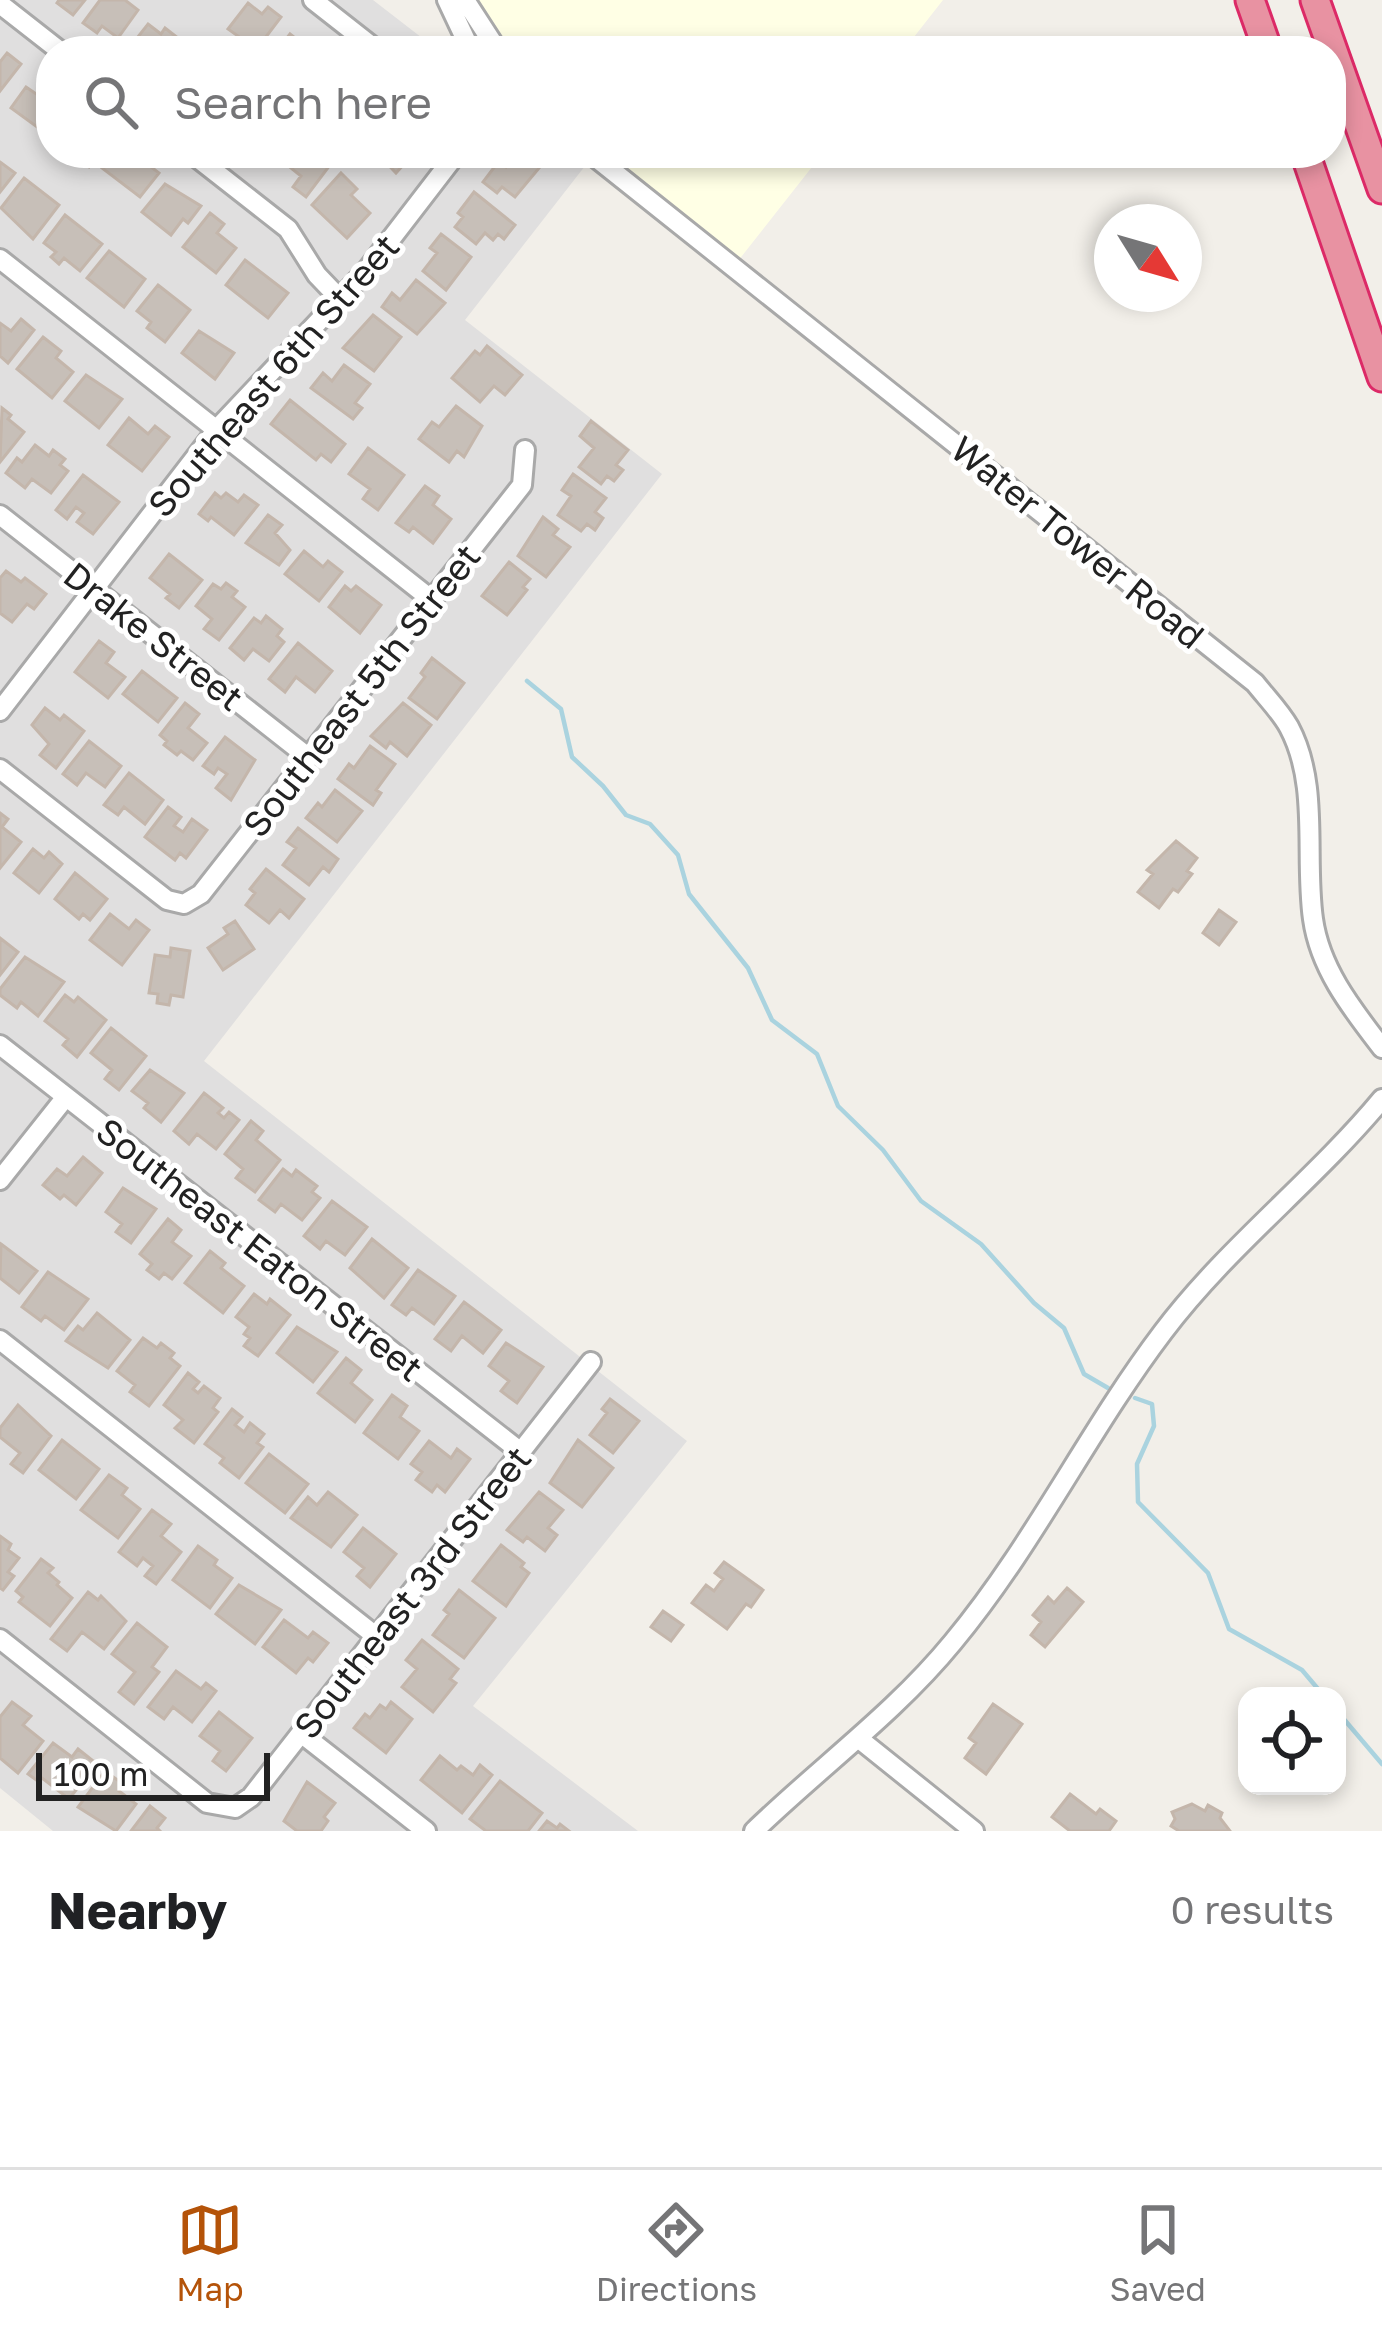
<!DOCTYPE html>
<html lang="en">
<head>
<meta charset="utf-8">
<style>
	body { margin:0; font-family:"Golos Text",sans-serif; background:#f2f2f2; color:#202124 }
	.controls { position:absolute; right:36px; bottom:36px; display:grid; overflow:hidden; border-radius:24px; box-shadow:0 6px 18px #0003 }
	.controls button { width:108px; height:108px; display:grid; place-items:center; padding:0; border:0; border-bottom:3px solid #e0e0e0; background:#fff; color:#202124; font:60px sans-serif }
	.compass { position:absolute; left:1094px; top:204px; width:108px; height:108px; border-radius:50%; background:#fff; box-shadow:0 6px 18px #0003; rotate:127deg }
	.scale { position:absolute; left:36px; bottom:30px; width:234px; box-sizing:border-box; padding-left:12px; border:6px solid #222; border-top:0; font-size:33px; line-height:42px; white-space:nowrap; color:#222; -webkit-text-stroke:9px #fff; paint-order:stroke }
	.list { margin:0; padding:0; list-style:none }
	h2 { display:flex; justify-content:space-between; align-items:center; height:156px; margin:0; padding:0 48px; font-size:51px }
	h2 small { font-size:39px; font-weight:400; color:#757577 }
	.icon { flex:none; width:66px; height:66px; fill:none; stroke:currentColor; stroke-width:2; stroke-linecap:round; stroke-linejoin:round }
	.map { position:relative; flex:none; width:1382px; height:1831px; overflow:hidden }
	.search { position:absolute; background:#fff; box-shadow:0 6px 18px #0003; left:36px; right:36px; top:36px; height:132px; display:flex; align-items:center; gap:30px; box-sizing:border-box; padding:0 42px; border-radius:48px; color:#757577; font-size:45px }
	.sheet { height:336px; background:#fff }
	nav { display:flex; justify-content:space-around; align-items:center; box-sizing:border-box; height:168px; border-top:3px solid #e0e0e0; background:#fff; font-size:33px; color:#757577 }
	nav a { display:grid; justify-items:center; gap:6px }
	nav .on { color:#b45309 }
	.map>svg:first-child { display:block }
</style>
</head>
<body>
<div class="map">
<svg width="1382" height="1831" viewBox="0 0 1382 1831">
	<rect width="100%" height="100%" fill="#f2efe9"/>
	<!-- residential -->
	<path fill="#e0dfdf" d="M0,0h373l66,51h-388v102h518l16,13 -120,154 197,154 -458,587 483,380 -214,265 165,125h-585l-53,-43z"/>
	<!-- education -->
	<path fill="#ffffe5" d="M472,0h471l-40,51h-399z
		M605,153h218l-85,108z"/>
	<g fill="none" stroke-linecap="round" stroke-linejoin="round">
		<!-- stream -->
		<path stroke="#aad3df" stroke-width="4.5" d="M527,681l34,28 11,48 31,29 23,29 24,9 28,31 11,39 59,74 24,52 45,34 21,52 45,44 38,51 60,43 53,59 30,25 20,46 24,14
			M1135,1398l17,6 2,22 -17,38 1,38 70,71 21,56 73,41 22,26
			M1337,1711l45,53"/>
	</g>
	<!-- building -->
	<path fill="#c7bfb8" stroke="#c4b6ab" stroke-width="3" d="M59,0h26l-12,15 -16,-12z
		M100,0h25l13,10 -20,28 -16,-12 -5,7 -14,-10z
		M248,3l14,11 6,-7 13,10 -25,33 -9,-8 -5,6 -8,-7 4,-5 -10,-7z
		M148,24l13,10 4,-6 22,17 -4,6h-48l-5,-4z
		M290,34l20,16 5,-7 10,8h-48z
		M7,53l14,11 -21,27v-29z
		M26,87l25,17v19l-7,9 -33,-24z
		M59,153h40l-10,14 -19,-14 -4,6z
		M113,153h20l26,20 -19,24 -38,-29z
		M286,153h35l-3,3 12,9 -24,32 -13,-10 8,-11 -20,-16z
		M377,153h37l-18,20z
		M517,153l22,15 -24,29 -13,-10 -5,6 -14,-11 16,-21 7,6z
		M0,162l15,11 -15,19z
		M341,173l16,16 -6,6 19,18 -23,25 -35,-33z
		M24,178l35,27 -26,34 -32,-31z
		M165,184l36,22 -13,17 -5,-4 -12,16 -29,-23z
		M474,192l41,33 -11,14 -6,-5 -5,6 -8,-7 -9,11 -21,-17 8,-10 -5,-4z
		M210,213l14,11 -7,9 19,15 -20,25 -33,-26z
		M65,215l37,29 -22,27 -16,-13 -5,6 -8,-7 5,-5 -12,-9z
		M441,234l30,23 -25,33 -23,-19 14,-18 -7,-5z
		M109,251l36,28 -21,28 -37,-29z
		M245,260l43,33 -20,25 -42,-33z
		M416,280l29,23 -28,31 -35,-27 10,-14 8,7z
		M158,285l32,25 -25,32 -18,-14 4,-6 -14,-11z
		M373,315l28,22 -27,34 -31,-23z
		M21,319l13,11 -26,33 -8,-7v-33l11,8z
		M199,331l35,22 -19,26 -33,-26z
		M43,337l18,14 -5,7 17,14 -21,26 -35,-29z
		M487,346l35,29 -17,20 -11,-9 -14,16 -28,-24 23,-27 5,4z
		M344,365l26,19 -15,19 7,5 -9,11 -42,-31 12,-15 9,8z
		M86,375l36,24 -23,29 -34,-27z
		M290,400l55,44 -14,18 -10,-8 -5,6 -45,-36z
		M456,406l26,20 -18,31 -7,-6 -8,11 -30,-23 13,-17 7,5z
		M2,408l9,7 -3,4 16,13 -24,30z
		M129,418l19,16 7,-8 14,11 -27,34 -34,-26z
		M591,421l37,29 -12,15 7,5 -9,11 -7,-5 -6,8 -22,-17 15,-19 -14,-12z
		M35,445l14,11 4,-6 12,9 -5,6 8,6 -17,22 -19,-14 -7,9 -19,-15 11,-15 5,4z
		M368,448l36,27 -26,35 -15,-11 7,-10 -21,-15z
		M573,474l33,24 -11,14 8,6 -8,12 -8,-6 -6,7 -23,-16 13,-19 -9,-6z
		M83,475l36,27 -26,32 -16,-12 7,-9 -8,-6 -9,12 -11,-9z
		M425,486l14,10 -6,9 18,14 -18,24 -20,-16 -4,5 -13,-9z
		M215,493l6,5 5,-5 12,9 6,-7 14,10 -24,30 -23,-18 -3,4 -9,-7z
		M268,515l14,10 -7,8 15,17 -11,15 -33,-22z
		M543,517l15,12 -5,6 17,12 -24,30 -28,-21z
		M304,551l19,16 5,-6 14,11 -23,29 -34,-27z
		M169,554l33,26 -23,28 -13,-10 4,-4 -20,-16z
		M509,562l21,17 -7,8 4,3 -20,25 -25,-19z
		M6,571l15,11 4,-4 21,16 -12,15 -7,-5 -15,18 -12,-9v-35z
		M226,583l11,8 -5,6 13,10 -26,33 -15,-11 8,-10 -16,-13 17,-22 8,5z
		M345,586l6,5 5,-5 25,19 -21,28 -31,-26z
		M266,616l16,13 -5,7 7,6 -15,19 -16,-12 -9,11 -14,-12 24,-30 7,5z
		M99,641l15,11 -8,11 19,14 -17,21 -33,-26z
		M298,643l34,28 -17,21 -19,-15 -11,15 -16,-13z
		M432,658l32,25 -27,36 -28,-21 16,-21 -4,-4z
		M142,671l35,27 -19,24 -35,-28z
		M185,703l14,11 -11,14 19,15 -14,17 -12,-9 -4,4 -13,-10 3,-4 -7,-6z
		M403,703l28,22 -24,31 -17,-14 -4,6 -15,-12z
		M45,708l15,12 4,-5 20,16 -28,37 -16,-13 9,-11 -17,-19z
		M225,737l30,23 -24,40 -15,-12 11,-14 -9,-6 -4,6 -11,-8z
		M89,741l32,25 -16,21 -19,-14 -9,12 -14,-11z
		M370,746l25,18 -19,26 5,3 -8,12 -35,-26 11,-15 5,4z
		M129,773l34,27 -18,24 -21,-17 -6,8 -14,-10z
		M335,790l27,21 -25,31 -31,-24 12,-15 4,4z
		M168,807l13,10 -7,9 9,6 9,-13 15,11 -21,28 -6,-5 -5,7 -30,-23z
		M0,813l8,6 -6,8 19,15 -21,26z
		M298,828l40,31 -9,13 -6,-5 -14,18 -26,-20 13,-17 -9,-6z
		M1176,841l21,17 -10,13 5,3 -14,18 -5,-3 -14,19 -21,-16 15,-18 -6,-4z
		M33,849l11,9 5,-6 13,12 -23,29 -25,-20z
		M266,869l38,30 -15,19 -9,-8 -11,13 -23,-18 9,-12 -5,-4z
		M75,873l32,26 -17,21 -7,-6 -4,5 -24,-20z
		M1219,910l17,12 -17,23 -16,-12z
		M110,914l19,15 7,-9 13,10 -27,35 -32,-25z
		M235,921l19,28 -31,21 -15,-22 20,-14 -4,-6z
		M0,938l18,14 -18,23z
		M171,948l19,3 -7,46 -12,-2 -2,10 -12,-2 1,-9 -9,-1 6,-38 15,2z
		M25,957l39,25 -26,34 -17,-14 -4,6 -17,-13v-6z
		M65,995l9,7 4,-5 28,23 -29,37 -14,-12 5,-6 -23,-18z
		M111,1028l35,28 -27,34 -14,-11 7,-9 -21,-17z
		M150,1070l34,23 -23,29 -17,-14 4,-5 -16,-12z
		M204,1093l19,15 -5,5 6,5 5,-6 10,8 -23,29 -19,-15 -8,10 -15,-13z
		M251,1121l12,10 -7,9 24,20 -25,32 -19,-14 7,-9 -18,-15z
		M83,1157l19,16 -26,32 -12,-10 -4,4 -17,-14 14,-16 10,7z
		M283,1169l9,7 4,-6 21,16 -5,6 8,6 -18,22 -21,-16 -6,8 -16,-12z
		M123,1188l33,21 -25,34 -15,-11 6,-8 -16,-12z
		M332,1201l35,26 -22,28 -19,-14 -6,8 -16,-13z
		M168,1219l13,11 -9,12 19,14 -19,23 -8,-6 -5,6 -12,-9 5,-6 -12,-10z
		M372,1239l36,29 -24,30 -34,-30z
		M1,1244l36,27 -18,22 -19,-15z
		M210,1251l15,12 -4,5 23,18 -21,27 -38,-30z
		M418,1270l37,26 -21,28 -22,-16 -6,7 -14,-10z
		M48,1272l40,27 -24,31 -19,-14 -4,5 -19,-14z
		M254,1294l13,10 3,-5 20,16 -32,41 -14,-10 6,-8 -6,-4 5,-7 -13,-10z
		M464,1302l37,28 -18,23 -21,-17 -11,15 -16,-12z
		M97,1313l33,27 -22,28 -42,-27 12,-15 5,4z
		M297,1327l40,25 -24,30 -36,-29z
		M143,1338l14,10 4,-5 13,10 -4,5 10,8 -31,40 -19,-14 5,-7 -18,-14z
		M506,1343l37,24 -26,36 -16,-12 8,-10 -20,-15z
		M346,1358l15,12 -10,13 21,17 -17,22 -37,-29z
		M188,1373l11,9 -6,7 5,4 6,-7 16,12 -7,10 5,4 -24,31 -19,-15 8,-8 -19,-15z
		M392,1395l15,11 -7,11 19,14 -21,28 -34,-26z
		M610,1399l29,22 -26,32 -23,-18 17,-22 -5,-4z
		M18,1405l33,31 -28,37 -12,-9 9,-11 -20,-16v-9z
		M232,1409l10,8 -7,8 9,7 6,-9 14,11 -7,9 6,4 -24,31 -19,-15 4,-5 -19,-14z
		M62,1440l37,29 -23,30 -37,-29z
		M578,1440l35,28 -31,39 -32,-24z
		M429,1441l22,17 6,-9 13,10 -25,33 -8,-7 -5,7 -16,-12 6,-8 -11,-8z
		M269,1454l39,30 -23,29 -39,-30z
		M109,1475l18,13 -5,7 18,14 -22,29 -37,-28z
		M328,1492l29,23 -26,32 -40,-29 17,-21 9,8z
		M539,1492l24,18 -15,18 9,7 -12,16 -18,-14 -4,5 -16,-12z
		M152,1510l19,14 -10,12 20,16 -25,32 -11,-8 8,-10 -10,-8 -6,8 -18,-14z
		M363,1528l33,26 -26,33 -13,-11 7,-8 -20,-16z
		M0,1536l11,8 -3,6 11,8 -11,14 6,4 -11,14 -3,-2z
		M501,1545l23,18 -3,4 8,6 -23,33 -33,-25z
		M198,1546l19,14 -3,5 18,13 -22,30 -37,-28z
		M41,1559l12,9 -5,5 11,9 -2,3 15,13 -22,28 -31,-24 4,-5 -7,-6z
		M724,1562l39,28 -12,17 -5,-3 -19,25 -35,-26 14,-18 8,6 9,-12 -8,-6z
		M239,1585l42,25 -26,34 -39,-30z
		M1067,1588l16,14 -38,45 -14,-12 10,-13 -8,-7 15,-18 6,6z
		M459,1590l36,28 -31,40 -31,-23 16,-21 -5,-4z
		M88,1592l10,8 3,-4 25,25 -22,28 -22,-17 -15,19 -16,-12z
		M663,1611l20,14 -12,16 -20,-14z
		M284,1620l24,18 5,-6 15,11 -15,19 -5,-4 -12,15 -33,-26z
		M137,1623l30,24 -15,20 7,5 -25,32 -15,-12 16,-20 -23,-18z
		M422,1640l36,29 -8,10 6,4 -23,29 -31,-25 15,-18 -11,-9z
		M176,1671l25,18 5,-6 10,8 -24,31 -19,-15 -9,12 -16,-12z
		M12,1702l19,14 -8,9 20,16 -25,32 -18,-15v-41z
		M391,1702l21,17 -26,34 -32,-25 11,-14 5,4 10,-13 6,4z
		M993,1704l29,20 -36,50 -21,-16 11,-15 -7,-5z
		M219,1712l33,26 -26,33 -13,-10 7,-10 -20,-15z
		M53,1743l19,14 6,-8 19,15 -28,35 -27,-21 -3,4 -11,-8z
		M440,1756l17,14 4,-4 12,9 7,-10 12,10 -30,38 -41,-33z
		M105,1771l18,13 -4,7 17,13 -20,27 -38,-24z
		M500,1781l42,32 -14,18h-42l-16,-12z
		M307,1782l28,21 -11,14 4,4 -7,10h-24l-13,-10z
		M1070,1794l26,20 4,-5 16,12 -7,10h-39l-18,-14z
		M1192,1804l13,7 3,-6 14,8 -2,5 10,13h-51l-8,-5 4,-7 -3,-7z
		M150,1806l15,12 -8,10 3,3h-29z
		M547,1821l10,7 3,-4 9,7h-30z"/>
	<g fill="none" stroke-linecap="round" stroke-linejoin="round">
		<defs>
			<path id="minor" d="M313,0l65,51
				M447,0l24,51
				M465,0l33,51
				M0,4l60,47
				M191,153l97,76 29,46 22,23
				M590,153l665,530c11,14 25,28 34,44 31,58 15,129 24,192 7,50 39,90 69,129
				M0,259l432,341
				M0,515l308,242
				M0,711l218,-283 149,-158 90,-117
				M0,769l167,131 17,4 17,-10 321,-409 3,-35
				M0,1045l521,407
				M0,1180l65,-82
				M0,1340l377,297
				M0,1639l207,164 28,5 16,-11 340,-435
				M302,1734l124,97
				M858,1738l116,93
				M754,1831c65,-63 141,-118 199,-189 80,-96 135,-211 210,-310 64,-85 151,-151 219,-233"/>
			<path id="highway" d="M1250,0l18,51
				M1315,0l67,189
				M1305,153l77,224"/>
		</defs>
		<!-- minor casing -->
		<use href="#minor" stroke="#a9a9a9" stroke-width="24"/>
		<!-- highway casing -->
		<use href="#highway" stroke="#dc2a67" stroke-width="33"/>
		<!-- minor -->
		<use href="#minor" stroke="#fff" stroke-width="18"/>
		<!-- highway -->
		<use href="#highway" stroke="#e892a2" stroke-width="27"/>
	</g>
	<g text-anchor="middle" dominant-baseline="central" stroke-width="10" stroke-linejoin="round" paint-order="stroke">
		<!-- street labels -->
		<g font-size="36" fill="#222" stroke="#fff">
			<text transform="translate(273 375) rotate(-49)">Southeast 6th Street</text>
			<text transform="translate(1078 542) rotate(39)">Water Tower Road</text>
			<text transform="translate(154 636) rotate(38)">Drake Street</text>
			<text transform="translate(361 690) rotate(-52)">Southeast 5th Street</text>
			<text transform="translate(260 1249) rotate(38)">Southeast Eaton Street</text>
			<text transform="translate(412 1592) rotate(-52)">Southeast 3rd Street</text>
		</g>
	</g>
</svg>
<div class="controls">
<button><svg class="icon" aria-label="locate" viewBox="0 0 24 24"><circle cx="12" cy="12" r="6"/><path d="M12 2v4M12 18v4M2 12h4M18 12h4"/></svg></button>
</div>
<svg class="compass" viewBox="-18 -18 36 36"><path d="M0-13l5 13h-10z" fill="#e53935"/><path d="M0 13l5-13h-10z" fill="#757577"/></svg>
<div class="scale">100 m</div>
<div class="search"><svg class="icon" aria-label="search" viewBox="0 0 24 24"><circle cx="10" cy="10" r="6"/><path d="M15 15l6 6"/></svg>Search here</div>
</div>
<section class="sheet">
<h2>Nearby<small>0 results</small></h2>
<ul class="list">
</ul>
</section>
<nav>
<a class="on"><svg class="icon" aria-label="map" viewBox="0 0 24 24"><path d="M3 6l6-2 6 2 6-2v14l-6 2-6-2-6 2zM9 4v14M15 6v14"/></svg>Map</a>
<a><svg class="icon" aria-label="directions" viewBox="0 0 24 24"><path d="M12 3l9 9-9 9-9-9zM9 14v-3h6M13 9l2 2-2 2"/></svg>Directions</a>
<a><svg class="icon" aria-label="saved" viewBox="0 0 24 24"><path d="M7 4h10v16l-5-4-5 4z"/></svg>Saved</a>
</nav>
</body>
</html>
